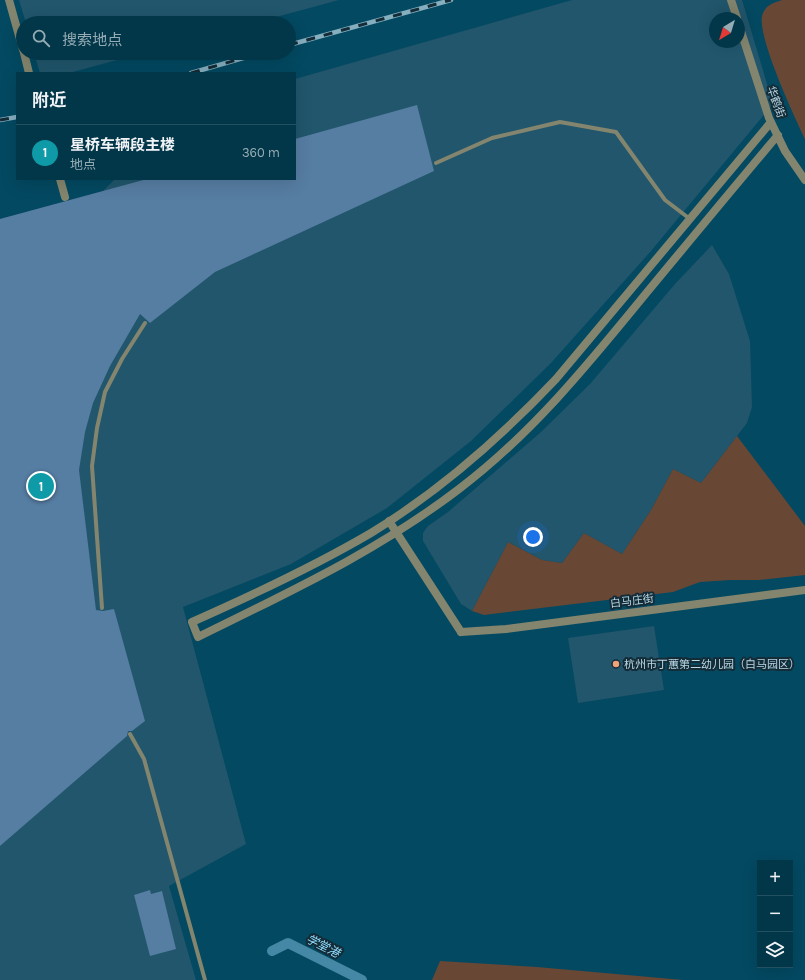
<!DOCTYPE html>
<html lang="zh">
<head>
<meta charset="utf-8">
<style>
	body { margin:0; font-family:Karla,"Noto Sans SC",sans-serif; background:#0c3f50; color:#f1f3f6 }
	.controls { position:absolute; right:12px; bottom:12px; display:grid; overflow:hidden; border-radius:0px; box-shadow:0 4px 16px #0002 }
	.controls button { width:36px; height:36px; display:grid; place-items:center; padding:0; border:0; border-bottom:1px solid #235161; background:#023749; color:#f1f3f6; font:20px sans-serif }
	.compass { position:absolute; left:709px; top:12px; width:36px; height:36px; border-radius:50%; background:#023749; box-shadow:0 4px 16px #0002; rotate:218deg }
	.you { position:absolute; left:533px; top:537px; width:14px; height:14px; margin:-10px; border:3px solid #fff; border-radius:50%; background:#1a73e8; box-shadow:0 0 0 6px #1a73e833 }
	.badge { display:grid; place-items:center; width:26px; height:26px; border-radius:50%; background:#8bbbb9; color:#fff; font-size:13px; font-weight:700 }
	.pin { position:absolute; translate:-50% -50%; border:2px solid #fff; box-shadow:0 1px 4px #0006 }
	.list { margin:0; padding:0; list-style:none }
	h2 { display:flex; justify-content:space-between; align-items:center; height:52px; margin:0; padding:0 16px; font-size:17px }
	h2 small { font-size:13px; font-weight:400; color:#96acb4 }
	.list li { display:grid; grid-template-columns:26px 1fr auto; gap:12px; align-items:center; box-sizing:border-box; height:56px; padding:0 16px; border-top:1px solid #235161 }
	.list b { display:block; font-size:15px; white-space:nowrap }
	.list p { margin:0; font-size:13px; white-space:nowrap; color:#96acb4 }
	.list em { font-size:13px; font-style:normal; color:#96acb4 }
	.icon { flex:none; width:22px; height:22px; fill:none; stroke:currentColor; stroke-width:2; stroke-linecap:round; stroke-linejoin:round }
	.map { position:relative; flex:none; width:805px; height:980px; overflow:hidden }
	.search { position:absolute; background:#023749; box-shadow:0 4px 16px #0002; left:16px; top:16px; width:280px; height:44px; display:flex; align-items:center; gap:10px; box-sizing:border-box; padding:0 14px; border-radius:22px; color:#96acb4; font-size:15px }
	.panel { position:absolute; background:#023749; box-shadow:0 4px 16px #0002; left:16px; top:72px; width:280px; height:108px; border-radius:0px }
	.map>svg:first-child { display:block }
</style>
</head>
<body>
<div class="map">
<svg width="805" height="980" viewBox="0 0 805 980">
	<rect width="100%" height="100%" fill="#034961"/>
	<!-- built -->
	<path fill="#21566c" fill-rule="evenodd" d="M19,0h320l-85,23h-228z
		M572,0h170l31,104 -122,147 -100,112 -80,78 -84,67 -96,56 -108,43 63,237 -77,42 27,94h-196v-761l102,-27 13,-13h180v-100zM715,18h24v24h-24z
		M34,53h109l-74,20h-29z
		M712,245l17,29 21,67 2,66 -5,16 -46,60 -28,-14 -22,41 -29,44 -38,-21 -22,30 -20,-3 -34,-18 -36,69 -11,-7 -38,-63v-8l5,-7 20,-14 93,-80 49,-48 85,-100z
		M654,626l10,64 -86,13 -10,-65z"/>
	<!-- green -->
	<path fill="#694735" d="M782,0h23v139c-10,-21 -51,-108 -42,-126 4,-9 11,-10 19,-13z
		M737,436l68,90v49l-46,5h-29l-30,2 -27,10 -189,23 -12,-4 36,-69 34,18 20,3 22,-30 38,21 29,-44 22,-41 28,14z
		M440,961l97,6 146,13h-251z"/>
	<g fill="none" stroke-linecap="round" stroke-linejoin="round">
		<!-- canal -->
		<path stroke="#4588a5" stroke-width="10" d="M272,951l16,-8 74,37"/>
	</g>
	<!-- building -->
	<path fill="#567da2" d="M417,105l17,66 -219,101 -65,51 -10,-9 -30,52 -17,37 -8,29 -6,38 17,140 7,1 11,-2 31,112 -13,10h-4l-1,5 -127,110v-627l147,-40h148v-40z
		M150,890l1,4 11,-3 14,58 -26,7 -16,-61z"/>
	<g fill="none" stroke-linecap="round" stroke-linejoin="round">
		<!-- service -->
		<path stroke="#84856e" stroke-width="4" d="M436,163l56,-25 68,-16 56,10 49,68 25,19
			M102,608l-10,-142 5,-38 8,-36 17,-33 23,-36
			M130,734l14,25 61,221"/>
		<!-- minor -->
		<path stroke="#84856e" stroke-width="8" d="M9,0l14,50
			M24,53l5,20
			M60,179l5,18
			M389,521l72,111"/>
		<!-- tertiary -->
		<path stroke="#84856e" stroke-width="8" d="M731,0l6,18
			M739,25l30,93 16,33 20,29
			M771,122l-215,257c-55,58 -116,112 -185,154 -58,34 -118,62 -179,89l6,15c91,-45 180,-86 261,-148 74,-56 131,-127 189,-198 43,-52 86,-104 130,-156
			M461,632l45,-3 299,-39"/>
		<defs>
			<path id="rail" d="M289,45l162,-45
				M191,73l70,-20
				M0,120l17,-3"/>
		</defs>
		<!-- rail casing -->
		<use href="#rail" stroke="#85aebf" stroke-width="4.5"/>
		<!-- rail -->
		<use href="#rail" stroke="#142c37" stroke-width="3" stroke-dasharray="9" stroke-linecap="butt"/>
	</g>
	<!-- markers -->
	<circle fill="#f0a279" stroke="#142c37" stroke-width="1.5" cx="616" cy="664" r="4"/>
	<g text-anchor="middle" dominant-baseline="central" stroke-width="4" stroke-linejoin="round" paint-order="stroke">
		<!-- street labels -->
		<g font-size="11" fill="#bad7e5" stroke="#142c37">
			<text transform="translate(776 102) rotate(70)">华鹤街</text>
			<text transform="translate(632 601) rotate(-7)">白马庄街</text>
		</g>
		<!-- poi labels -->
		<g font-size="11" fill="#bad7e5" stroke="#142c37" text-anchor="start">
			<text x="624" y="664">杭州市丁蕙第二幼儿园（白马园区）</text>
		</g>
		<!-- water labels -->
		<g font-size="12" font-style="italic" fill="#91dcfe" stroke="#142c37">
			<text transform="translate(323 946) rotate(27)">学堂港</text>
		</g>
	</g>
</svg>
<div class="controls">
<button>+</button>
<button>−</button>
<button><svg class="icon" aria-label="layers" viewBox="0 0 24 24"><path d="M12 4l9 5-9 5-9-5zM3 14l9 5 9-5"/></svg></button>
</div>
<svg class="compass" viewBox="-18 -18 36 36"><path d="M0-13l5 13h-10z" fill="#e53935"/><path d="M0 13l5-13h-10z" fill="#96acb4"/></svg>
<div class="you"></div>
<div class="pin badge" style="left:41px;top:486px;background:#0f9aa8">1</div>
<div class="search"><svg class="icon" aria-label="search" viewBox="0 0 24 24"><circle cx="10" cy="10" r="6"/><path d="M15 15l6 6"/></svg>搜索地点</div>
<section class="panel">
<h2>附近<small></small></h2>
<ul class="list">
<li><span class="badge" style="background:#0f9aa8">1</span><div><b>星桥车辆段主楼</b><p>地点</p></div><em>360 m</em></li>
</ul>
</section>
</div>
</body>
</html>
